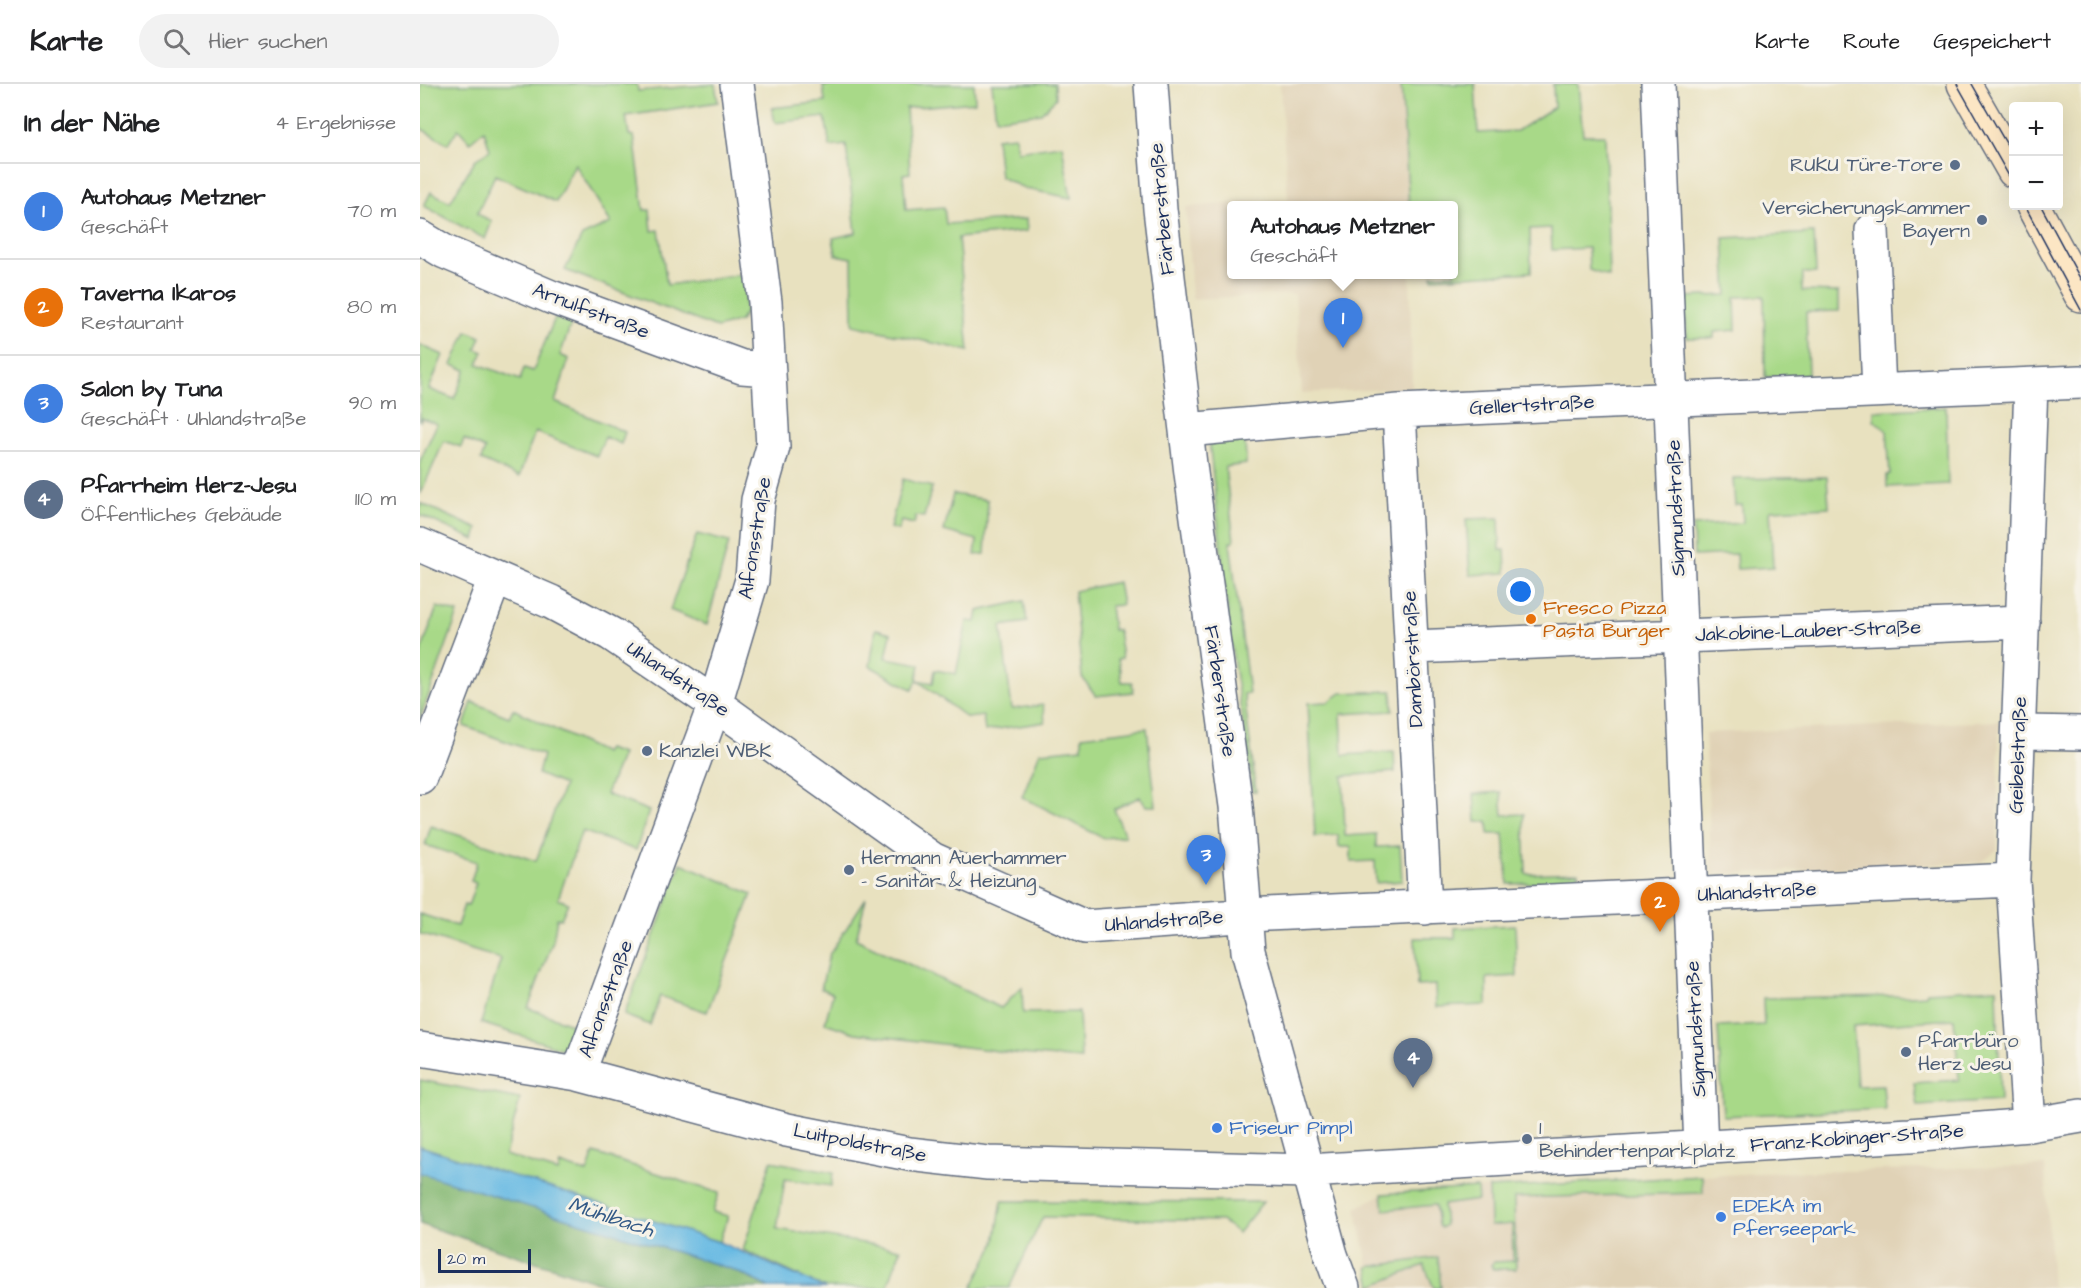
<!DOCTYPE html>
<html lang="de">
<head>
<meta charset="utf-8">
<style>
	body { margin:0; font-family:"Architects Daughter",sans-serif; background:#f2f2f2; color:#202124 }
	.controls { position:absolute; right:18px; top:18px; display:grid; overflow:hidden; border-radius:6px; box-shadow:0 6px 24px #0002 }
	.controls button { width:54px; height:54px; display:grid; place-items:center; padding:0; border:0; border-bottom:2px solid #e0e0e0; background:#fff; color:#202124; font:30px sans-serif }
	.scale { position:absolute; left:18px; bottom:15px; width:93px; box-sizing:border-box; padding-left:6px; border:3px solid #1b2f5e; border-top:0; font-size:16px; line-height:21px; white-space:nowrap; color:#1b2f5e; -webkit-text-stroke:4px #f7f3e8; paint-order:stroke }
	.you { position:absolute; left:1101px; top:508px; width:21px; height:21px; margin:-15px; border:4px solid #fff; border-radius:50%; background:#1a73e8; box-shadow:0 0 0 9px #1a73e833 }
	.badge { display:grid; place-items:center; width:39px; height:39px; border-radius:50%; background:#111827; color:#fff; font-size:20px; font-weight:700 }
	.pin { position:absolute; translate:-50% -50px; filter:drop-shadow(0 2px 3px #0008) }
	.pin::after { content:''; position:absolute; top:32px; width:21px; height:18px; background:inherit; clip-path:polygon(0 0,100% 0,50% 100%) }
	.popup { position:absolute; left:807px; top:117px; width:231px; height:78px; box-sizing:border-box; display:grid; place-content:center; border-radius:6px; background:#fff; filter:drop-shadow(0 2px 4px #0005); font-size:20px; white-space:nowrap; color:#757577 }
	.popup b { font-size:22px; color:#202124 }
	.popup::after { content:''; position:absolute; left:50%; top:100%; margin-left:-12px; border:12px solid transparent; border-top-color:#fff }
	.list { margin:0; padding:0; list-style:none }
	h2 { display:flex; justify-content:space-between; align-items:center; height:78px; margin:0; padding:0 24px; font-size:26px }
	h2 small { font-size:20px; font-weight:400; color:#757577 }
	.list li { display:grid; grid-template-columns:39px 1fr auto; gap:18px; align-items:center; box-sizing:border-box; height:96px; padding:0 24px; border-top:2px solid #e0e0e0 }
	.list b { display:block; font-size:22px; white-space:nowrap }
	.list p { margin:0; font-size:20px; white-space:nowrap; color:#757577 }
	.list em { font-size:20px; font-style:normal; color:#757577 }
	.icon { flex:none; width:33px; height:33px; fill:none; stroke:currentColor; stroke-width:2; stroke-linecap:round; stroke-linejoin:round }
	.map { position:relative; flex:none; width:1661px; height:1204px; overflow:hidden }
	header { display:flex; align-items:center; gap:36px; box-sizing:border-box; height:84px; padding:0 30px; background:#fff; border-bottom:2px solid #e0e0e0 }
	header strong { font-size:28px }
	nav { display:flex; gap:33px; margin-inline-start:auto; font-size:21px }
	.search { width:420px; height:54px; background:#f2f2f2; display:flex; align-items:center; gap:15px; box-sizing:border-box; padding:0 21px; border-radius:33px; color:#757577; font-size:22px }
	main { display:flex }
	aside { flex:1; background:#fff }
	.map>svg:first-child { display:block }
</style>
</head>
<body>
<header>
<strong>Karte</strong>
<div class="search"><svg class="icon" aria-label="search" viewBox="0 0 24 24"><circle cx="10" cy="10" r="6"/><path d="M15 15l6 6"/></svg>Hier suchen</div>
<nav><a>Karte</a><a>Route</a><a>Gespeichert</a></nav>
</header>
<main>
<aside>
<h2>In der Nähe<small>4 Ergebnisse</small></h2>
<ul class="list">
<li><span class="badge" style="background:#3f7fe0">1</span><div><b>Autohaus Metzner</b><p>Geschäft</p></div><em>70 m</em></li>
<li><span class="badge" style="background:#e8710a">2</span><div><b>Taverna Ikaros</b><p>Restaurant</p></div><em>80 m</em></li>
<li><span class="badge" style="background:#3f7fe0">3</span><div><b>Salon by Tuna</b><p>Geschäft · Uhlandstraße</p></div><em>90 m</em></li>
<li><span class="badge" style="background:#5c6f8a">4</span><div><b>Pfarrheim Herz-Jesu</b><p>Öffentliches Gebäude</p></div><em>110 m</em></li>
</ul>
</aside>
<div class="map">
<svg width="1661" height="1204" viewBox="0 0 1661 1204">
	<rect width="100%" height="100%" fill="#f7f3e8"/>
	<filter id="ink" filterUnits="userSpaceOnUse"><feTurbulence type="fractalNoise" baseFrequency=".0167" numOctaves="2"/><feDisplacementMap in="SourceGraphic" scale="12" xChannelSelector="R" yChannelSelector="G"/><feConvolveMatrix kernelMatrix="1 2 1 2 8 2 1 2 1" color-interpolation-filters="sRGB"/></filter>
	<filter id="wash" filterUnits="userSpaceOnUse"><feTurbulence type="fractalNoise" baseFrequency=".008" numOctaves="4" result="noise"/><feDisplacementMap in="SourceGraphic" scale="24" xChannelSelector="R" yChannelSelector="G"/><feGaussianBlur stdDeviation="1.35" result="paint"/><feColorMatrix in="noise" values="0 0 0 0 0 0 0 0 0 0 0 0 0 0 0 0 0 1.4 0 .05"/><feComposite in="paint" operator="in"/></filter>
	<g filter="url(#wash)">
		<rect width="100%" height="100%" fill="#e8e1bf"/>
		<!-- built -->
		<path fill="#e0d2b6" d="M860,0h121l8,121 -177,1v68l178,1 2,113 -110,5 -7,-99 -103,5 -6,-92 102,-8z
			M1579,637l-2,129 -16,12 -269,12 -7,-141z
			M1625,1082l7,122h-679l-17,-80 26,-14 377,-21z"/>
		<!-- green -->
		<path fill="#a8d988" stroke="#628473" stroke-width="1.5" d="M0,0h217l1,7 77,-7 3,18 -92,14 3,19 5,1 10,74h6l2,21 7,-1 8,55 79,-11 -1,39 -5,8 -23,7 -152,-58 17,-34 29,-13 -36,-59 -19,38 -61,-27 -18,39 15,7 -7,18 -61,-33 7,-14 19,10 25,-42 15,-10 -6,-20 -14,12 -12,-13 -10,15 -28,-16z
			M422,0h132l1,18 -69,6 4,65 -7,1 3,36 38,-3 2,17 80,-5 1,12 -69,7 11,113 -116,-26 -1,-67 -16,-3 -3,-17 23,-5 -10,-88 -16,2 -5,-30 -50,6 -3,-15 53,-6 -2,-16z
			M572,0h63l1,14 -15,15 -45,6z
			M981,0h74l3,49 39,-2 37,-24 -1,-23h25l5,51h22l4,142 -20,-7 -1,-22 -36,2 -1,-22 -21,1 1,43 -99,6v-3l22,-1v-68l-45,-1z
			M595,52l2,15 45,-6 9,53 -45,-9 -26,-12 -4,-39z
			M1394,149l2,40h-13l-1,18 37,1v19l-33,1 2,64 -43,1 -1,-81 -29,1 1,33 -22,2v6h-27l-3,-41 43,-2 -3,-57z
			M135,234l16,6 -11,31 9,4 -14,43 70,30 -4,12 -16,-7 -8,19 -62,-24 -16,45 -38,-17 4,-11 -21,-10 -3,8 -17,-6 -24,54v-34l17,-37 -15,-6 -2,4v-77l23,10 -14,34 25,10 12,-29 -14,-5 15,-34 14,6 -5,12 7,3 -5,12 42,16 4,-12 9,3z
			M1526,323l2,77 -61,3v-12l3,-1 -3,-43 -13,-11v-9z
			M825,354l1,26 -21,3 9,74 -4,1 19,151 -5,1 12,97h-3l-21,-140 -23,-211z
			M1407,393l2,30 -59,3 3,57 -36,2 -1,-15 -42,2 -1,-30 50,-3 -1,-18h-7l-2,-26z
			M483,395l29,8 -8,30 -8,-1 -2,8 -13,-3 -3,9 -8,-2z
			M533,410l35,6 -3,54 -10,1 2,-15 -33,-9z
			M0,419l58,26 -3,11 -55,-25z
			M1079,434l1,32h5l1,23 -36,2 -4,-56z
			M277,450l32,8 -22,83 -37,-15z
			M698,498l4,23 -12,1 3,24h5l4,28 -4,1 4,23h10l1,10 -37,4 -14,-19 -8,-86z
			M604,517l3,21 -26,4 11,83 31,-4 2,17 -60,9 -2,-15 -16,2 -50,-38 -4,10 -43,-24 6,-37 15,4 -5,25 34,6 -3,16 16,3 2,-13 21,4 11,-53 9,1 2,-11z
			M17,523l21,6 -38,106v-64z
			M972,607l1,20 -52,3 2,41 51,-3 1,20 -52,4 2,60 31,-2v13l24,-1 2,35 -26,2 -1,-22 -24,1v-15h-12l-1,-12 -23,2 -7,-134 20,-1 13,-9z
			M52,618l37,15 4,-8 91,44 3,-4 15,5 -16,40 43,17 -13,39 -54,-19 -24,68 10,4 -7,16 -4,-1 -4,23 -25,67 46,17 -8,25 -85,-27 20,-64 -81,-25v-20l37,12 7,-21 4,1 8,-23 -5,-2 6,-19 -52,-17 6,-19 105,35 28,-76 -26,-11 5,-19 -79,-29z
			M727,644l9,78h-10l-6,-9 -26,12 11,27 -22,2 -81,-41 18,-45 42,-4v-12z
			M1081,708l2,23 21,-1 2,60 52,-2v10l-70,2 -4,-50h-15l-1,-13 -12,1 -2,-28z
			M261,779l71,31 -45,118 -47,-16 -10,29 -26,-10z
			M446,814l-10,41 145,69 21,-21 1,26 56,-1 2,47 -60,-5 -166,-21 -30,-10 8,-30 -12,-4 8,-34z
			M1095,841l2,51 -30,2v27l-51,2 -1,-22 -18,1 -2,-48h40v-10z
			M1577,904l3,113 -82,5 -4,-23 45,-3 -5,-61 -101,7 4,60 26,-1 2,24 -162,7 -5,-89 46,-2 -1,-27 146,-2 17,-1 1,-3z
			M0,996l100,19 -15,56 53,17 2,-8 27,9 7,-20 125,40 -6,19 15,4 -9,26 -299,-96z
			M351,1077l62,12 -2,13 -46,-7 -8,50 124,20 -14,39h-62l-82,-38z
			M1282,1092l1,17 -189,5 2,71h-23l-2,-4 3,-3 19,-1 -1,-37 -22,2 -1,-38z
			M1057,1104l1,12 -35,5 2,20 -4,3 -3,-3 -3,-20 -51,5 -2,-16z
			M582,1117l261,1 -25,31 -16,-12 -179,-4 -34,71h-37l23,-45z
			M1018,1173l3,31h-7l-10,-23 -52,21 -4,-19z"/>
		<!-- forest -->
		<path fill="#86b974" stroke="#507469" stroke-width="1.5" d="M0,1088l311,97 39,19h-154l-196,-64z"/>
		<!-- water -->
		<path fill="#67bae3" stroke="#4174a0" stroke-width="1.5" d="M0,1062l299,96 106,46h-54l-40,-19 -311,-96z"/>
	</g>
	<g filter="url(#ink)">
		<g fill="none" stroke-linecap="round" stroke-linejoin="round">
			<defs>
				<path id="street" d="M731,0l9,125 31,264 45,333 12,145 83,304 12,33
					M1238,0l43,1064
					M1452,146l7,160
					M0,153l25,15 106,45 191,70 26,2
					M979,327l26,497
					M766,346l213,-19 682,-29
					M0,461l131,57 60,32 104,70 217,155 153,68 182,-13 746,-34
					M993,563l610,-25
					M1599,648l62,1
					M0,693l75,-199
					M0,965l158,25 209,56 122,24 79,9 320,8 602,-36 119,-10 52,-9
					M158,990l137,-370 37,-124 6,-80 15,-53 -8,-145 -28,-218
					M1609,1041l-16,-245 18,-495"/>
				<path id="secondary" d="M1544,0l50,87
					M1613,122l48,89"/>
			</defs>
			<!-- street casing -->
			<use href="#street" stroke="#636d80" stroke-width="36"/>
			<!-- secondary casing -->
			<use href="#secondary" stroke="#636d80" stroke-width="36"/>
			<!-- street -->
			<use href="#street" stroke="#fff" stroke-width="33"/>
			<!-- secondary -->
			<use href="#secondary" stroke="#fce6c4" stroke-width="33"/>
			<!-- tram -->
			<path stroke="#1b2f5e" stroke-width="1.5" d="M1537,0l57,101
				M1552,0l42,73
				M1605,122l56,104
				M1621,122l40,74"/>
		</g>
	</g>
	<!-- markers -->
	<g fill="#5c6f8a" stroke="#f7f3e8" stroke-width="2">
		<circle cx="1535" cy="81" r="6"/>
		<circle cx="1562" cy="136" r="6"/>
		<circle cx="227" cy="667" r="6"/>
		<circle cx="429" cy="786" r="6"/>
		<circle cx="1486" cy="968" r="6"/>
		<circle cx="1107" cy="1055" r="6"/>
	</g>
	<circle fill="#e8710a" stroke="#f7f3e8" stroke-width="2" cx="1111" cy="535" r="6"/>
	<g fill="#3f7fe0" stroke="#f7f3e8" stroke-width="2">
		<circle cx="797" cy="1044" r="6"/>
		<circle cx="1301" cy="1133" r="6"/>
	</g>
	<g text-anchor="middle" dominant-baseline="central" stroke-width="6" stroke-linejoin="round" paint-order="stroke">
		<!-- service labels -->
		<g font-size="20" fill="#4e5e75" stroke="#f7f3e8" text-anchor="start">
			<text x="1523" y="81" text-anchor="end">RUKU Türe-Tore</text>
			<text x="1550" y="124" text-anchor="end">Versicherungskammer<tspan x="1550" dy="23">Bayern</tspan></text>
			<text x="239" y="667">Kanzlei WBK</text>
			<text x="441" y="774">Hermann Auerhammer<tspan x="441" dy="23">- Sanitär &amp; Heizung</tspan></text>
			<text x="1498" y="957">Pfarrbüro<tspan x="1498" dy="23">Herz Jesu</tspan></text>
			<text x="1119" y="1044">1<tspan x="1119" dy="23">Behindertenparkplatz</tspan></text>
		</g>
		<!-- street labels -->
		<g font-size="20" fill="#1b2f5e" stroke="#f7f3e8">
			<text transform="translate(742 125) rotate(-95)">Färberstraße</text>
			<text transform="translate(171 227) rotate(21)">Arnulfstraße</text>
			<text transform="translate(1112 321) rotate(-3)">Gellertstraße</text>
			<text transform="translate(1256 424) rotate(-92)">Sigmundstraße</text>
			<text transform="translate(335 454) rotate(-81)">Alfonsstraße</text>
			<text transform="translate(1388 547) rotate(-2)">Jakobine-Lauber-Straße</text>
			<text transform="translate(993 575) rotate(-93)">Dambörstraße</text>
			<text transform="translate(258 595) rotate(34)">Uhlandstraße</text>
			<text transform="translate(800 607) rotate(82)">Färberstraße</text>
			<text transform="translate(1598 671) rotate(-88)">Geibelstraße</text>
			<text transform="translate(1337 808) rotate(-3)">Uhlandstraße</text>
			<text transform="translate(744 837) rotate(-4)">Uhlandstraße</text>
			<text transform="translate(186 915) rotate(-70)">Alfonsstraße</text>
			<text transform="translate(1276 945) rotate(-93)">Sigmundstraße</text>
			<text transform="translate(1437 1054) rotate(-4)">Franz-Kobinger-Straße</text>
			<text transform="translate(440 1059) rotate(11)">Luitpoldstraße</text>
		</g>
		<!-- food labels -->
		<g font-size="20" fill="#c56008" stroke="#f7f3e8" text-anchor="start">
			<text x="1123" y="524">Fresco Pizza<tspan x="1123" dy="23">Pasta Burger</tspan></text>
		</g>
		<!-- shop labels -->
		<g font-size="20" fill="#366cbe" stroke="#f7f3e8" text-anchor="start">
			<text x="809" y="1044">Friseur Pimpl</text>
			<text x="1313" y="1122">EDEKA im<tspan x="1313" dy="23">Pferseepark</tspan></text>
		</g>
		<!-- water labels -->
		<g font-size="21" font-style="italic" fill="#325986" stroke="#f7f3e8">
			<text transform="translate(191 1133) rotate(18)">Mühlbach</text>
		</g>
	</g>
</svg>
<div class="controls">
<button>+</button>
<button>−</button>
</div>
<div class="scale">20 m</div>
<div class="you"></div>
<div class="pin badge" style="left:923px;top:264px;background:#3f7fe0">1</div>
<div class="popup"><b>Autohaus Metzner</b>Geschäft</div>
<div class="pin badge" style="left:1240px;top:848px;background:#e8710a">2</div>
<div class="pin badge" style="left:786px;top:801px;background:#3f7fe0">3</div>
<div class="pin badge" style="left:993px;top:1004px;background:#5c6f8a">4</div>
</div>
</main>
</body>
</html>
